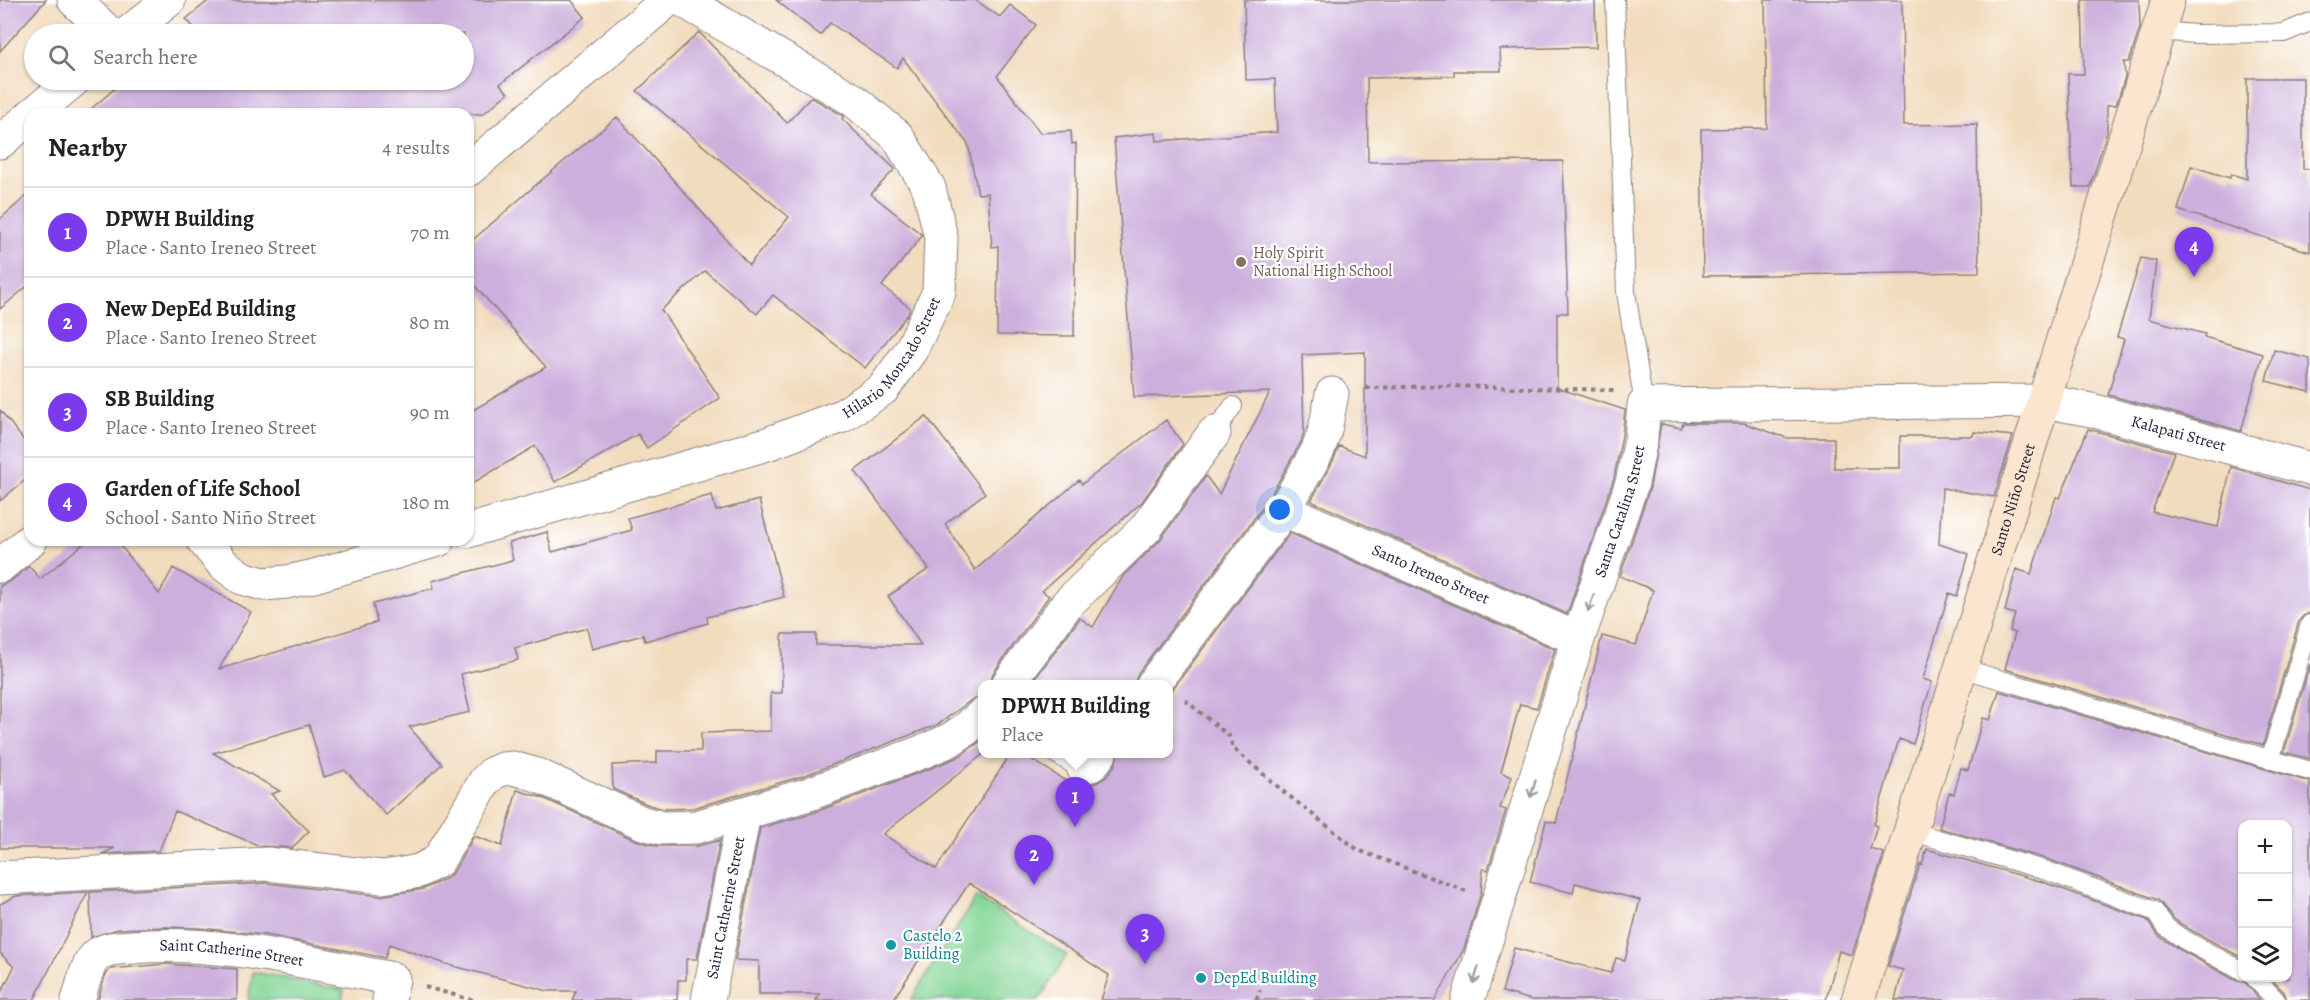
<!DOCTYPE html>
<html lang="en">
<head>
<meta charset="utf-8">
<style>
	body { margin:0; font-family:Alegreya,serif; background:#f2f2f2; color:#222 }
	.controls { position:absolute; right:18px; bottom:18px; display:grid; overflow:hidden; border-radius:12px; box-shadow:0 2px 4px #0004 }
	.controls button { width:54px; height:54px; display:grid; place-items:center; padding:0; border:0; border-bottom:2px solid #e0e0e0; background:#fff; color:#222; font:30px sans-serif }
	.you { position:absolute; left:1280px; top:510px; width:21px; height:21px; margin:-15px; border:4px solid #fff; border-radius:50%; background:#1a73e8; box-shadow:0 0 0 9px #1a73e833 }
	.badge { display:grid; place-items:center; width:39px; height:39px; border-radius:50%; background:#7c3aed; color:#fff; font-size:20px; font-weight:700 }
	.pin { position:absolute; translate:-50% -50px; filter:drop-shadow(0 2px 3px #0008) }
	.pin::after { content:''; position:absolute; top:32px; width:21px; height:18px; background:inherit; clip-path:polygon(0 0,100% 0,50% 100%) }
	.popup { position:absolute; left:978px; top:680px; width:195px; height:78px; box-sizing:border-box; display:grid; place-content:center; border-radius:12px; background:#fff; filter:drop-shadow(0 2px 4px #0005); font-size:20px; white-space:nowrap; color:#767676 }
	.popup b { font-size:22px; color:#222 }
	.popup::after { content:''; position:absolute; left:50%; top:100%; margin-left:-12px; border:12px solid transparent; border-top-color:#fff }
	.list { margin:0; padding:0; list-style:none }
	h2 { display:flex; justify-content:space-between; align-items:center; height:78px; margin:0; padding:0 24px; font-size:26px }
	h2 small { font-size:20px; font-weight:400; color:#767676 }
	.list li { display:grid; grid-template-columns:39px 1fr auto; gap:18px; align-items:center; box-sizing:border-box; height:90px; padding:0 24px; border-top:2px solid #e0e0e0 }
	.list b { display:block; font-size:22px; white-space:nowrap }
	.list p { margin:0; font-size:20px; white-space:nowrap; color:#767676 }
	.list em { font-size:20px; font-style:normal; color:#767676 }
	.icon { flex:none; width:33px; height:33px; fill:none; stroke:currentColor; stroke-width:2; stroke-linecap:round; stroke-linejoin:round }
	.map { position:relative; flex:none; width:2310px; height:1000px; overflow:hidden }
	.search { position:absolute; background:#fff; box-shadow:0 2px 4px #0004; left:24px; top:24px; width:450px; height:66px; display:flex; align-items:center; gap:15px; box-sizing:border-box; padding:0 21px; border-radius:33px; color:#767676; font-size:22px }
	.panel { position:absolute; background:#fff; box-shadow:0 2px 4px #0004; left:24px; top:108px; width:450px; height:438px; border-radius:18px }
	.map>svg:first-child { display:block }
</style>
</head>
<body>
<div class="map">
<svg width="2310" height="1000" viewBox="0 0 2310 1000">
	<rect width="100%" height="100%" fill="#fff"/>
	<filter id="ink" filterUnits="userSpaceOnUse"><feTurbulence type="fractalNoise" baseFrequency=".0167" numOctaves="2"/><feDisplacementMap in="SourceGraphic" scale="12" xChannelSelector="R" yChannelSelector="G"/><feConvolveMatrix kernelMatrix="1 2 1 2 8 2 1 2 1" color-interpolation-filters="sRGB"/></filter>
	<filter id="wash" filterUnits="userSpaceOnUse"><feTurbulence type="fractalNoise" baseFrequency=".008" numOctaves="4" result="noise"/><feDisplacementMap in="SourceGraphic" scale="24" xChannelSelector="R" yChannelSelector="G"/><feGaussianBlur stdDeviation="1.35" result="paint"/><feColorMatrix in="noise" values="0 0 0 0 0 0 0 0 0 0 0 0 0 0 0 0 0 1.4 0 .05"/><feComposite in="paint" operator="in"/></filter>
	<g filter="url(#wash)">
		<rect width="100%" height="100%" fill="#f2dcbe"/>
		<!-- green -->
		<path fill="#84d697" stroke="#537c69" stroke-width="1.5" d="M976,897l91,58 -28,45h-128z
			M253,972l91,18 -2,10h-94z"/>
		<g id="blocks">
			<!-- building -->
			<path fill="#ccafdc" d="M0,0h46l-46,51z
				M571,0l14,17 -85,67 8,9 -25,21h-398l40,-34h339v-46h-271l4,-3 -11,-12 22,-18z
				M776,0h199l25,17 10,-12 26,20 -39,51 43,57 31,-2 1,13 4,-1 -2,193 -77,-1 1,-89 -6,1 -4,-54 -10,1 -10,-50 -65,-86 -6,10 -67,-45 -10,12z
				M1244,0h351l1,47 -96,2 1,22h-47v5l-87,2 1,84 195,-1 5,152h-11v75l68,22 -3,26 -8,42 -47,136 -256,-113 23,-42 5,-13 26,10v-104l-63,3 2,77 -3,10 -33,58 -130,173 -3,11h-104l49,-66 13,9 30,-51 37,-36 46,-64 13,18 51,-102 -136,5 -20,-259 42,-5 1,8 120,-9 -2,-53 -29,1z
				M1765,0h137l2,125 73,-1 2,148 -276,4 -2,-147 66,-1z
				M2082,0h57l1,28 -11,34h-5l1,15 -9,28h-9v27l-17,55h-17l-5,-113h16z
				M699,32l88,91 24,-26 33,19 -2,3 53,50 -24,25 50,40 1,2 -40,50 28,22 -2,6 -43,54 -92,-73 -16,19 -52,-43 -44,39 59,88 -73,50 -9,-14 -83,48 -20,-36 -67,40v-73l78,-46 -78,-89v-34l69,-60 80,-67 132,148 40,-48 -152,-126z
				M2247,78h56v91h7v83l-132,-42 13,-44 39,12 1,-4 16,5z
				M30,193v91l-30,25v-90z
				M2141,258l15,3 -7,58 56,15 -1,3 59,17 -22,77 -133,-36 16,-56 -7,-2z
				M2274,350l36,9v33l-44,-11z
				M0,410l30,38v28l-30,25z
				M926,416l59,77 -40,31 30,46 104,-90 3,4 84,-64 17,24 -41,58 -100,89 7,5 -56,77 -3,11h-8v13l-12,4 -31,23 -136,52 -110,32 -29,1 -15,-4 -36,-16 -1,-24 45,-2v-12h44v-18l70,-2v-38h11v-59h34v11h105l-33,-49 41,-27 -74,-98z
				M1683,423h61l43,15h47v30h66v-32h73l1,-4 39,4 -19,61 -52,-9 -3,56 30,10 -12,42 -8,-3 -26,86 9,3 -19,62 -14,-5 -25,86 3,1 -7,23 14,4 -32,102 -13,-4 -13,49h-294l-30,-8 12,-44 97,25 5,-15 9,2 15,-60 -65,-17 -2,10 -43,-11 16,-61 10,2 46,-187 34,9 17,-55 -33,-14 30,-89 11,-63 20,4z
				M2088,429l86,23 -22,60 66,15 13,-60 79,23v123l-7,3 -4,5 -36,124 -258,-76 10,-36 -5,-2 5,-17 -10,-3 11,-42 15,5 25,-77 4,1z
				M712,495l4,16 43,-11 25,97 -77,20 1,6 -63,18 -2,-6 -51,14 -5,-21 -72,20 3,12 -57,14 9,38 -61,15 33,37 -56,51 -41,-45 -21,7 -15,-52 -96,28 67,38 -9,3 38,37 -17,17 -32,-2 -85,-35 -16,40 -57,3 13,-6h-115v-262l12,-6 17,-14 11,13 48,-39h28l43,54 14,-26 78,44 -32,57 158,-47 -4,-18 61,-16 -2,-7 81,-21 -4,-17 38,-11 5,20 80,-22 -4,-12z
				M1290,533l265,116 -18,59 -17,-4 -19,68 11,5 -12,31 6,2 -18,60 -5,-1 -2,24 -17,56 -29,51h-334l8,-25 -140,-92 -76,117h-77l4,-6h-61v-33l-24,-1 25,-132 55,-16 116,-44 27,-11 24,-17v15l-99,79 53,35 75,-116h11l59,38 4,-6 11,-2 10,-6 9,-12 3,-12h50v-58z
				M2310,664v95l-26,-7z
				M1999,691l311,91v218h-23l-3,-8 -14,-14h18v-153h-46v133l-53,-29 -15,-10 -16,-19 -108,-40 -111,-32 10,-35 5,1 7,-26 7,2 15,-52 7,2z
				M517,790l26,8 92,42 22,6h40l23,-6 -23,119h-11v21h-8l-1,20h-105l4,-9h-28l-102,-27 -57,-20 -4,14 -119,-23 -66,-7 -35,-1 -47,2 -27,8 -1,-45 176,-9 114,13 43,-7 24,-11 7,-7 20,-35 28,10z
				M1927,849l116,33 104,38 12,16 18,12 60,33 8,1 15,18h-365l8,-30 -15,-4 32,-102 2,1z
				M88,892l-54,108h-34v-5l14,-28 -14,-14v-49l16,-8z
				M166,964l71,5v31h-139l7,-24 5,-7z"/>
		</g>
	</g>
	<g filter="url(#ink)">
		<use href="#blocks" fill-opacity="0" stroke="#8a7f7c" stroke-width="1.5"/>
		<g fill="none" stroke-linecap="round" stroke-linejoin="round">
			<defs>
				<path id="service" d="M1615,0l11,292 18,113
					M2158,31l38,3 88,-1 26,-11
					M1214,433l19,-27
					M1961,668l349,103
					M1056,754l20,12 7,1
					M2270,760l40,-136
					M1910,831l137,40 107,40 12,16 17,12 59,32
					M2255,978l21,22"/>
				<g id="minor">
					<path d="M74,0l36,34"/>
					<path d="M127,34l42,-34"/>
					<path d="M33,114l41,-34"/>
					<path d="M0,142l30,-25"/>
					<path d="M468,170l200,-170"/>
					<path id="s1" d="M1284,510l294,129"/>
					<path id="s2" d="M468,531l299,-87 75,-28 41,-27 28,-39 28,-58 2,-55 -12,-49 -32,-52 -45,-37 -170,-99"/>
					<path d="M203,540l20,24 19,14 21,6 24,-2 27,-6 124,-36"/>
					<path d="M0,566l31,-26"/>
					<path d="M1008,684l59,-80 78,-75 69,-96"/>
					<path d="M1153,684l131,-174 34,-60 7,-20 7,-36"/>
					<path d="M1083,767l8,-2 9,-11"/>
					<path d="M0,878l267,-14 115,13 21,-3 16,-3 19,-10 47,-80 8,-8 10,-4 10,-1 24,7 106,48 19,5 34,-1 113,-33 115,-43 24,-10 18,-12 16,-14"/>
					<path id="s3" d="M78,1000c5,-14 8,-37 20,-46 11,-7 23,-6 35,-7 87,-8 175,16 260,32l-4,21"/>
					<path id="s4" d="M708,1000l36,-186"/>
					<path id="s5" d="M1468,1000l110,-361 54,-156 9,-44 3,-34 400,-4 47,9 219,59"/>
				</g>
				<g id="secondary">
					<path id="s6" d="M1858,1000l310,-1000"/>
				</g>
			</defs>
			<!-- service casing -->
			<use href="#service" stroke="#8a7f7c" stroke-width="20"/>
			<!-- minor casing -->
			<use href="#minor" stroke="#8a7f7c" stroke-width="35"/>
			<!-- secondary casing -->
			<use href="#secondary" stroke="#8a7f7c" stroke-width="35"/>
			<!-- path -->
			<path stroke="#8a7f7c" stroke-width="4" stroke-dasharray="4.5 4.5" stroke-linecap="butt" d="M1366,388l79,-2 169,4
				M1185,700l44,36 4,12 51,44 74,58 108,41
				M425,987l48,13
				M1256,1000l4,-10"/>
			<!-- service -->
			<use href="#service" stroke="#fff" stroke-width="18"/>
			<!-- minor -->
			<use href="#minor" stroke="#fff" stroke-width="33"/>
			<!-- secondary -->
			<use href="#secondary" stroke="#fbe5cf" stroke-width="33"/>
		</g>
		<!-- one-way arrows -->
		<defs><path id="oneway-shaft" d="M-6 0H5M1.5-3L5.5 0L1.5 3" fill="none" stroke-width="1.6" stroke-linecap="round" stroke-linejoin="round" transform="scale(1.5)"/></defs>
		<g stroke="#9c9ca7">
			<use href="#oneway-shaft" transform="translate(1591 603) rotate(109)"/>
			<use href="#oneway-shaft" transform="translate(1533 789) rotate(107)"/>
			<use href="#oneway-shaft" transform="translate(1476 975) rotate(107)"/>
		</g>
	</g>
	<!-- markers -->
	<circle fill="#8d6e63" stroke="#fff" stroke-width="2" cx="1241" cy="262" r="6"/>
	<g fill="#0f9aa8" stroke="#fff" stroke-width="2">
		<circle cx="891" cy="945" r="6"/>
		<circle cx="1201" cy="978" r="6"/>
	</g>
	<g text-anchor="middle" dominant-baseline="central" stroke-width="4.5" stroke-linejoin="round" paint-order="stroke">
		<!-- education labels -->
		<g font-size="16" fill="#785e54" stroke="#fff" text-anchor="start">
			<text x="1253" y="253">Holy Spirit<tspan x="1253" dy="18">National High School</tspan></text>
		</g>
		<!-- street labels -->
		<g font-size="16" fill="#22223b" stroke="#fff">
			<text stroke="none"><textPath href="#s2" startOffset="470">Hilario Moncado Street</textPath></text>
			<text stroke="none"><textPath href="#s5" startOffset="1160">Kalapati Street</textPath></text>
			<text stroke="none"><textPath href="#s6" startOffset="524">Santo Niño Street</textPath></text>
			<text stroke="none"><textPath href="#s5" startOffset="512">Santa Catalina Street</textPath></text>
			<text stroke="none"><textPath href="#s1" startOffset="160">Santo Ireneo Street</textPath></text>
			<text stroke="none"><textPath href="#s4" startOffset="94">Saint Catherine Street</textPath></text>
			<text stroke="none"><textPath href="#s3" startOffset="186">Saint Catherine Street</textPath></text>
		</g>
		<!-- culture labels -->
		<g font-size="16" fill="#0d838f" stroke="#fff" text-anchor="start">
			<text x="903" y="936">Castelo 2<tspan x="903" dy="18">Building</tspan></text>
			<text x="1213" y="978">DepEd Building</text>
		</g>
	</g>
</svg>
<div class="controls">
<button>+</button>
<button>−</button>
<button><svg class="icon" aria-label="layers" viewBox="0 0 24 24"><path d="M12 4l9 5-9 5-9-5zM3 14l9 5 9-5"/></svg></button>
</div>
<div class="you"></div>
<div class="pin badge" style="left:1075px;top:827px">1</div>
<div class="popup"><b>DPWH Building</b>Place</div>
<div class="pin badge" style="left:1034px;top:885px">2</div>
<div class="pin badge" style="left:1145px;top:964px">3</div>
<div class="pin badge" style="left:2194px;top:277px">4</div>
<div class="search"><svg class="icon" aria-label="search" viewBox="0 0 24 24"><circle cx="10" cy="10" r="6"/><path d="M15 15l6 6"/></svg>Search here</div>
<section class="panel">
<h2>Nearby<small>4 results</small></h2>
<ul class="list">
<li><span class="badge">1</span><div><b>DPWH Building</b><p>Place · Santo Ireneo Street</p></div><em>70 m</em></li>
<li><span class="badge">2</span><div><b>New DepEd Building</b><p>Place · Santo Ireneo Street</p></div><em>80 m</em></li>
<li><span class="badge">3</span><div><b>SB Building</b><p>Place · Santo Ireneo Street</p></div><em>90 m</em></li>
<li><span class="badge">4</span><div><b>Garden of Life School</b><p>School · Santo Niño Street</p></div><em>180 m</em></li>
</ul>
</section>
</div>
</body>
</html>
